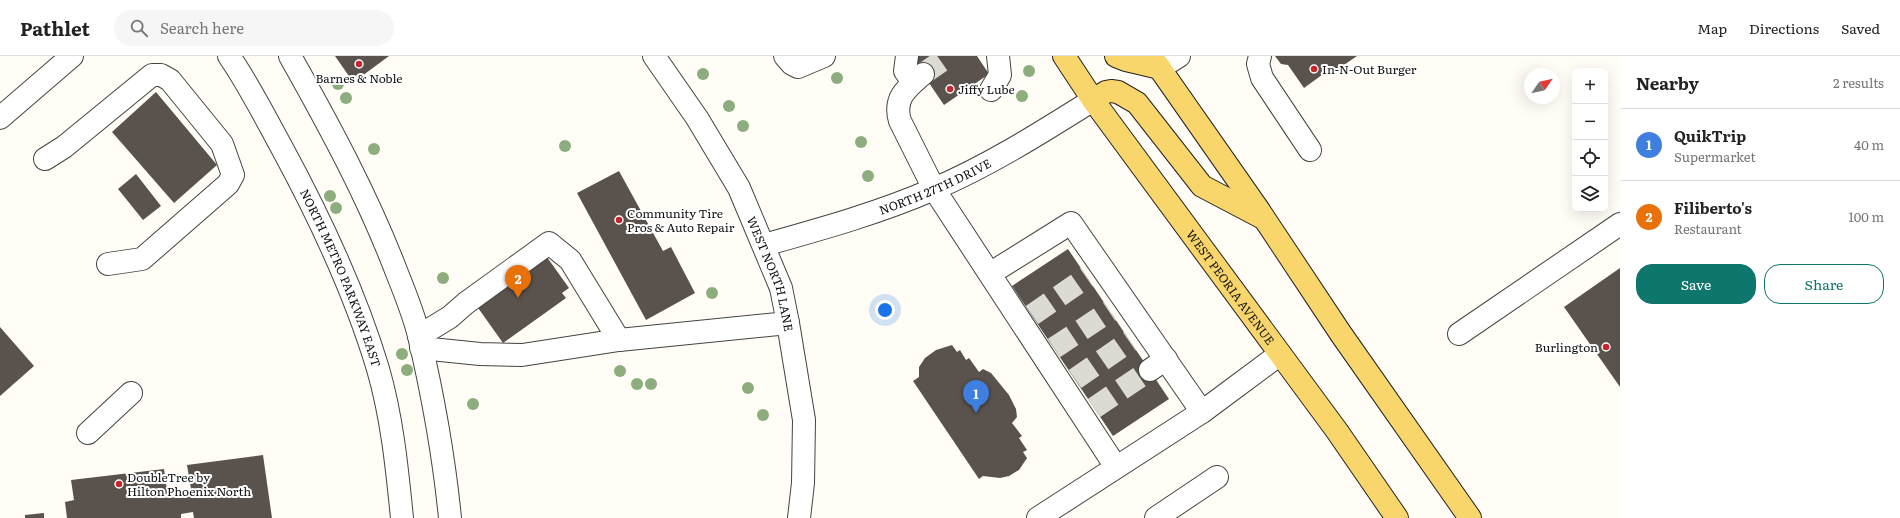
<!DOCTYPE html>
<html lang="en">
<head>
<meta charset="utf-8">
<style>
	body { margin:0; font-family:Literata,serif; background:#f6f6f6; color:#222 }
	.controls { position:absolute; right:12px; top:12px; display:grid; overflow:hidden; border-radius:8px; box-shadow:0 4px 16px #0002 }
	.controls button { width:36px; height:36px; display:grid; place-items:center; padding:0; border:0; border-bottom:1px solid #e0e0e0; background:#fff; color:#222; font:20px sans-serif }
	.compass { position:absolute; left:1524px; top:12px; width:36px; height:36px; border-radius:50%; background:#fff; box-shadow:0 4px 16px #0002; rotate:56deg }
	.you { position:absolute; left:885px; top:254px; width:14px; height:14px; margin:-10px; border:3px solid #fff; border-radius:50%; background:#1a73e8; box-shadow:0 0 0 6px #1a73e833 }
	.badge { display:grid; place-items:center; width:26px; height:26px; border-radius:50%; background:#0f766e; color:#fff; font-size:13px; font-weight:700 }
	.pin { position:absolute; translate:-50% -33px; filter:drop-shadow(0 1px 2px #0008) }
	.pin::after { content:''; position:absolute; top:21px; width:14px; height:12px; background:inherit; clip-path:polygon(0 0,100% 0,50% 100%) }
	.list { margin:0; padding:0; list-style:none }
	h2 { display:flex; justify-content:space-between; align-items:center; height:52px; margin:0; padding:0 16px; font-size:17px }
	h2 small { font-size:13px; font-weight:400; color:#767676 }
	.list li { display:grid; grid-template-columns:26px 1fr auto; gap:12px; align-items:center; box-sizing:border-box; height:72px; padding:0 16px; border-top:1px solid #e0e0e0 }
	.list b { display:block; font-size:15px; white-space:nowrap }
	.list p { margin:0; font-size:13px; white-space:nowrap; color:#767676 }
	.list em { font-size:13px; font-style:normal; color:#767676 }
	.actions { display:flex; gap:8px; padding:12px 16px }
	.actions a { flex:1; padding:9px 0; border:1px solid #0f766e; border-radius:16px; text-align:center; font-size:14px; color:#0f766e }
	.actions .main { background:#0f766e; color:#fff }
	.icon { flex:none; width:22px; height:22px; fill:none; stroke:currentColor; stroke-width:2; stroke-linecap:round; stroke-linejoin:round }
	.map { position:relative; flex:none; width:1620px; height:462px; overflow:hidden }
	header { display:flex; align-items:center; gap:24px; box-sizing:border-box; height:56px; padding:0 20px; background:#fff; border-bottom:1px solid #e0e0e0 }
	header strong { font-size:19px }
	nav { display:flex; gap:22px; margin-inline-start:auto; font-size:14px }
	.search { width:280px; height:36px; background:#f6f6f6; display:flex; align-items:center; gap:10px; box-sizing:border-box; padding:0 14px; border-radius:22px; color:#767676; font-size:15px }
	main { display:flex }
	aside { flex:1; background:#fff }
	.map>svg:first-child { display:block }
</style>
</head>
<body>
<header>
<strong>Pathlet</strong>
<div class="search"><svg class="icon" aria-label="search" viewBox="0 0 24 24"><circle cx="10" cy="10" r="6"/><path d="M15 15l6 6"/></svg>Search here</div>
<nav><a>Map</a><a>Directions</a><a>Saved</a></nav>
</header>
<main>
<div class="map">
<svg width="1620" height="462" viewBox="0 0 1620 462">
	<rect width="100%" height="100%" fill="#fffdf5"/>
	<!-- building -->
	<path fill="#5a524d" d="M335,0h54l-27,20 -2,-3 -9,6z
		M916,0h61l12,18 -45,31 -32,-47z
		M1275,0h82l-29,20 -2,-4 -22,16 -16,-23 -7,-1z
		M156,36l61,73 -43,38 -62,-71z
		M619,115l44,80 8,-4 24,46 -49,27 -69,-127z
		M136,118l25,32 -18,14 -25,-31z
		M1068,193l101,150 -56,37 -101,-150z
		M544,197l25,35 -7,5 4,5 -63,45 -32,-45z
		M1620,212v119l-56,-80z
		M0,271l34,39 -34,30z
		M952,289l5,7 3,-2 6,10 3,-2 10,14 4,-3 8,4 18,22 7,14 1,8 -5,6 10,13 -3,2 8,12 -4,2 4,6 -8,12 -10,6 -9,2 -17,-2 -4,3 -66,-98 6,-4v-10l6,-9 11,-8z
		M263,399l9,63h-78l-1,-6 -12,2v4h-114l-2,-16 9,-2 -3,-20 93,-11 3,21 10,-2 1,9 14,-2 -5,-30z
		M44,457v5h-19v-3z"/>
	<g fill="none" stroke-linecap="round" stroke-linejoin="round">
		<!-- minor-tunnel -->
		<path stroke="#dbdad3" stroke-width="22" stroke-dasharray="22 11" stroke-linecap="butt" d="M923,18l26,-18
			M1032,259l55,-38
			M1054,292l56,-37
			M1075,323l55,-38
			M1094,352l56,-38"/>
		<defs>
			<g id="minor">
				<path id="s1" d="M229,0c20,29 36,61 53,92 38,70 73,144 96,221 14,48 19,99 24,149"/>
				<path d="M290,0c40,71 78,141 107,217 8,20 17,42 22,63 14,60 25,121 31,182"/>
				<path id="s2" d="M654,0l43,62 42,70 42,100 7,35 16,97 -1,63 -4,35"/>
				<path d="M785,0l7,8 6,3 26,-11"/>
				<path d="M907,0l-2,15 8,11"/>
				<path d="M1260,0l-2,8 4,14 48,72"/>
				<path d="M1160,12l19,-12"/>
				<path d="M923,18c-16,14 -30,24 -23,47l34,68 182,278"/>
				<path d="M991,34l9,-15 -2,-19"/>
				<path d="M0,62l72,-62"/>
				<path d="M45,103l19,-12 88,-72h9l9,5 52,64 11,31 -5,9 -86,75 -34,5"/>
				<path id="s3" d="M764,189c57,-16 115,-32 170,-56 56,-24 108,-57 159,-89"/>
				<path d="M991,217l80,-50 131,189"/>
				<path d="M1459,278l161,-110"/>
				<path d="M419,280l31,-19 16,-14 83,-60 21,17 49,80"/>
				<path d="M421,292l59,6 42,1 97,-15 169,-17"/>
				<path d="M1150,314l16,-11"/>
				<path d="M88,377l43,-40"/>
				<path d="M1038,462l164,-106 78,-58"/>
				<path d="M1156,462l61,-41"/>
			</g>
			<g id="major">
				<path id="s4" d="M1064,0l29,44 244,331 60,87"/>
				<path d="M1116,0l10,4 34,8"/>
				<path d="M1151,0l107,153 83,125 129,184"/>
				<path d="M1093,44l13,-8 5,-1 7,1 19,11 65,83 59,31"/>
			</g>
		</defs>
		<!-- minor casing -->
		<use href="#minor" stroke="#444" stroke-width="24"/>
		<!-- major casing -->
		<use href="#major" stroke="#222" stroke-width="24"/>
		<!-- minor -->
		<use href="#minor" stroke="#fff" stroke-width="22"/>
		<!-- major -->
		<use href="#major" stroke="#f9d66b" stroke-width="22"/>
	</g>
	<!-- trees -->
	<g fill="#8dad7f">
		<circle cx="1029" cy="15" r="6"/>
		<circle cx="703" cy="18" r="6"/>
		<circle cx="837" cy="22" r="6"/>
		<circle cx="338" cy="28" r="6"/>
		<circle cx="1022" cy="40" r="6"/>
		<circle cx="346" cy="42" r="6"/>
		<circle cx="729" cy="50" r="6"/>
		<circle cx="743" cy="70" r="6"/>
		<circle cx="861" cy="86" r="6"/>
		<circle cx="565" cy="90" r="6"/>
		<circle cx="374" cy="93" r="6"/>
		<circle cx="868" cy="120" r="6"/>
		<circle cx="330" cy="140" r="6"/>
		<circle cx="336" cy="152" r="6"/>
		<circle cx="443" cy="222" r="6"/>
		<circle cx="712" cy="237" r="6"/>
		<circle cx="402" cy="298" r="6"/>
		<circle cx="407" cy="314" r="6"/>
		<circle cx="620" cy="315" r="6"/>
		<circle cx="637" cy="328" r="6"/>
		<circle cx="651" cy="328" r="6"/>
		<circle cx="748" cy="332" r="6"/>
		<circle cx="473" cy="348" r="6"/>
		<circle cx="763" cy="359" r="6"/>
	</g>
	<!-- markers -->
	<g fill="#c4262e" stroke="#fff" stroke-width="1.5">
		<circle cx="359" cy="8" r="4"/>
		<circle cx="1314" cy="13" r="4"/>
		<circle cx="950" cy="33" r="4"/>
		<circle cx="619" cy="164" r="4"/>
		<circle cx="1606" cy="291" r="4"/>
		<circle cx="119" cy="428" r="4"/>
	</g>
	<g text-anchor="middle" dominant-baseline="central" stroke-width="4" stroke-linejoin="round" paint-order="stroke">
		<!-- poi labels -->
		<g font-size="12" fill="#111" stroke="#fff" text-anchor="start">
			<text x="1322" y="13">In-N-Out Burger</text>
			<text x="359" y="22" text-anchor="middle">Barnes &amp; Noble</text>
			<text x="958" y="33">Jiffy Lube</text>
			<text x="627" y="157">Community Tire<tspan x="627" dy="14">Pros &amp; Auto Repair</tspan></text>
			<text x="1598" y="291" text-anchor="end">Burlington</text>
			<text x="127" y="421">DoubleTree by<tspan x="127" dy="14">Hilton Phoenix North</tspan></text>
		</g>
		<!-- street labels -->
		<g font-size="12" fill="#111" stroke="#fff">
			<text stroke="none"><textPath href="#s3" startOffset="181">NORTH 27TH DRIVE</textPath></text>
			<text stroke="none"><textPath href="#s2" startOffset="249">WEST NORTH LANE</textPath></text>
			<text stroke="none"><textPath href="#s1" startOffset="249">NORTH METRO PARKWAY EAST</textPath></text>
			<text stroke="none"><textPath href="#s4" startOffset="285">WEST PEORIA AVENUE</textPath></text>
		</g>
	</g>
</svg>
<div class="controls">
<button>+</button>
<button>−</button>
<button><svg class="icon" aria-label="locate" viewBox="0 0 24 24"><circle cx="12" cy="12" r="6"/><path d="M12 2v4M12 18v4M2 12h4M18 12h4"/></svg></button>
<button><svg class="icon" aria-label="layers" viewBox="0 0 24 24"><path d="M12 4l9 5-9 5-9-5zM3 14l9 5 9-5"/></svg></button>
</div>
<svg class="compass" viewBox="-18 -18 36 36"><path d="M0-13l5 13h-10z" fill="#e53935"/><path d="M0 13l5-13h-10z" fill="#767676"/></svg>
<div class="you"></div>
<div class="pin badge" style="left:976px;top:357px;background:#3f7fe0">1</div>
<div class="pin badge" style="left:518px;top:242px;background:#e8710a">2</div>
</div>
<aside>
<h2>Nearby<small>2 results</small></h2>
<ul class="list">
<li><span class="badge" style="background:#3f7fe0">1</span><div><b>QuikTrip</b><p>Supermarket</p></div><em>40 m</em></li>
<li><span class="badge" style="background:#e8710a">2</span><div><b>Filiberto's</b><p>Restaurant</p></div><em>100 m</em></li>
</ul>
<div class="actions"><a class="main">Save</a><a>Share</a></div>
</aside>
</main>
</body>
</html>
